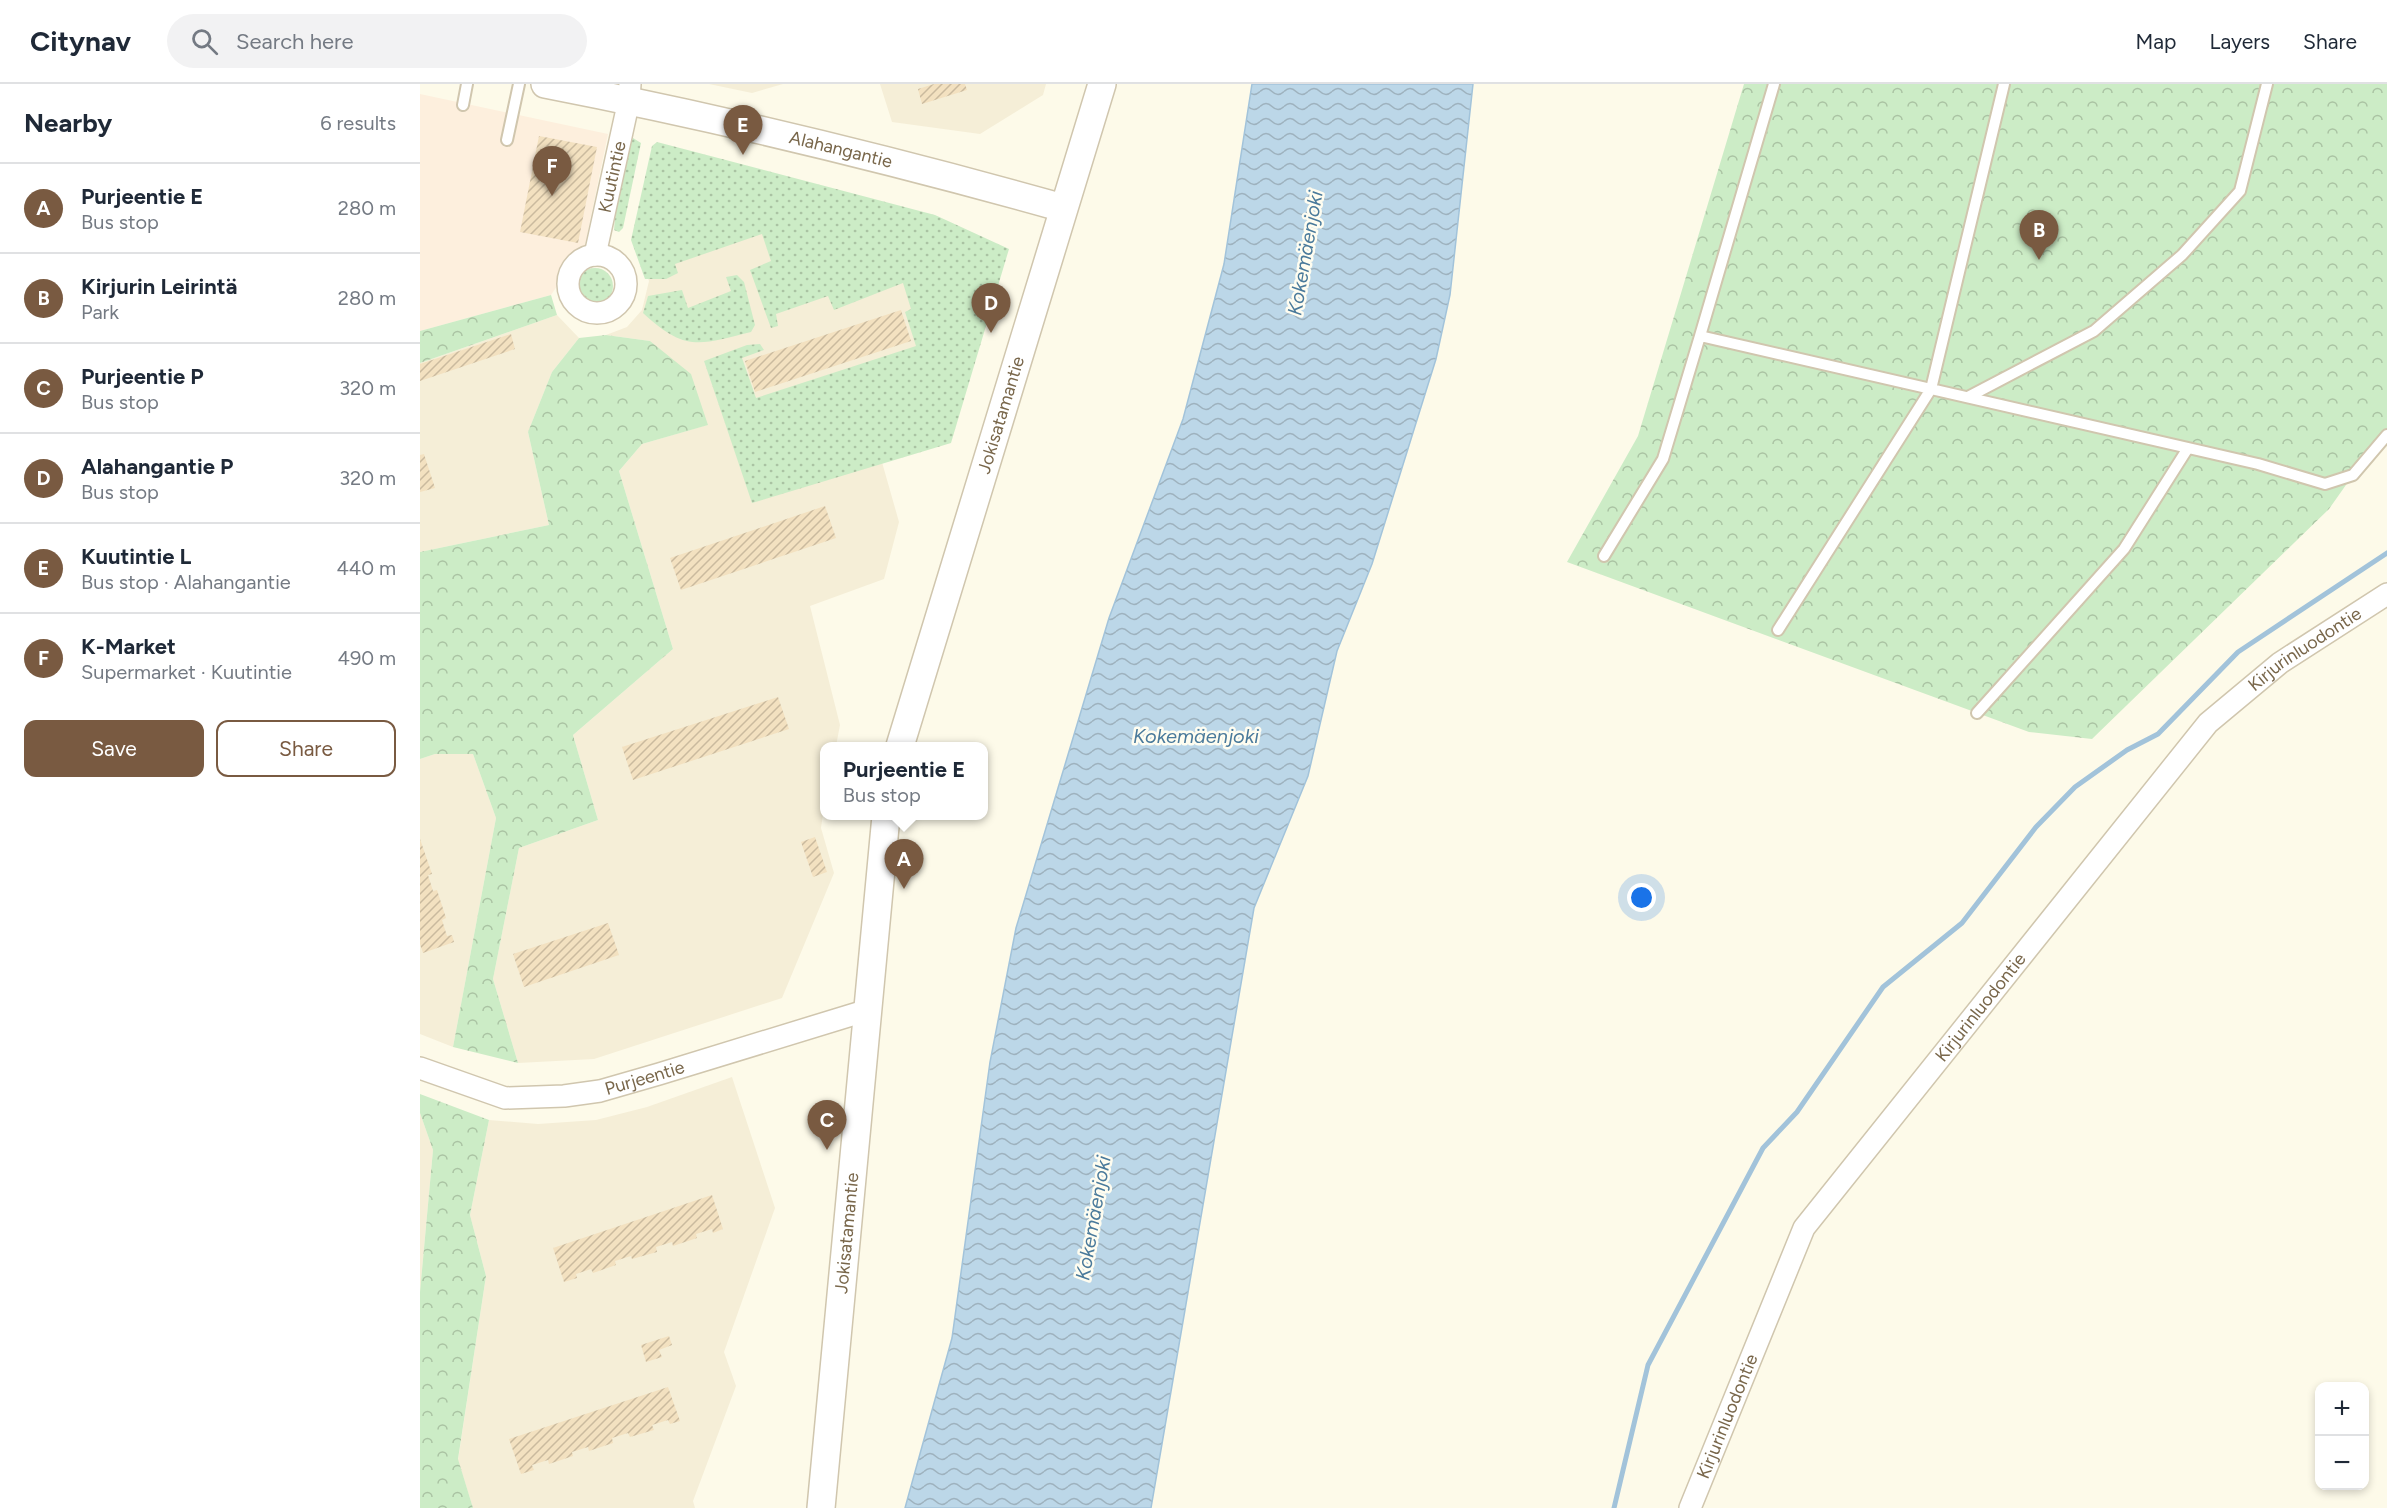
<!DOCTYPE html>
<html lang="en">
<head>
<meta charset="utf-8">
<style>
	body { margin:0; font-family:Figtree,sans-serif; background:#f2f2f3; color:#1f2937 }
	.controls { position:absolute; right:18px; bottom:18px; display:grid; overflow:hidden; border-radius:12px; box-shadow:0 3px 9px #0003 }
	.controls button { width:54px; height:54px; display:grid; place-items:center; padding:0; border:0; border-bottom:2px solid #e0e1e3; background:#fff; color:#1f2937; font:30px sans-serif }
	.you { position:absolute; left:1222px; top:814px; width:21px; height:21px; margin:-15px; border:4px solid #fff; border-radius:50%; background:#1a73e8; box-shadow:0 0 0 9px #1a73e833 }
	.badge { display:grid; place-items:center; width:39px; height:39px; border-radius:50%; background:#795a41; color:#fff; font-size:20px; font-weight:700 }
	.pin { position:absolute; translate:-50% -50px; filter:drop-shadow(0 2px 3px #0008) }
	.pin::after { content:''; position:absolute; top:32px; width:21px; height:18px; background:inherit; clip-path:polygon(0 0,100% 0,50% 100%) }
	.popup { position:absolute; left:400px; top:658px; width:168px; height:78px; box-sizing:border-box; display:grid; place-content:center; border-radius:12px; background:#fff; filter:drop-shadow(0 2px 4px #0005); font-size:20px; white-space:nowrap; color:#747a83 }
	.popup b { font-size:22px; color:#1f2937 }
	.popup::after { content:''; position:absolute; left:50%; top:100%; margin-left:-12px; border:12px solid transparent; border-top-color:#fff }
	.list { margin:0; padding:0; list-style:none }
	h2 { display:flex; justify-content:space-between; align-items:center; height:78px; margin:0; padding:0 24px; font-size:26px }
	h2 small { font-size:20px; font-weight:400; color:#747a83 }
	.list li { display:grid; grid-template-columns:39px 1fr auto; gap:18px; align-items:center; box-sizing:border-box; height:90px; padding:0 24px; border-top:2px solid #e0e1e3 }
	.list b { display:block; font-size:22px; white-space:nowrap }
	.list p { margin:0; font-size:20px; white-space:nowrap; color:#747a83 }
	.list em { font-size:20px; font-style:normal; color:#747a83 }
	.actions { display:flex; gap:12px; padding:18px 24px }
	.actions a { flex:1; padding:14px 0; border:2px solid #795a41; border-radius:12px; text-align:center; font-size:21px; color:#795a41 }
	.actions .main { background:#795a41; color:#fff }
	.icon { flex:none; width:33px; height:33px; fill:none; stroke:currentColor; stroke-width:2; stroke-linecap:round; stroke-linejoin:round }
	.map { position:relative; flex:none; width:1967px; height:1424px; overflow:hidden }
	header { display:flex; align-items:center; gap:36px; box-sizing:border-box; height:84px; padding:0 30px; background:#fff; border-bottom:2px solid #e0e1e3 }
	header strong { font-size:28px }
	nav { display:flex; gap:33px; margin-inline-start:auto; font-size:21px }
	.search { width:420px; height:54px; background:#f2f2f3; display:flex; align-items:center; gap:15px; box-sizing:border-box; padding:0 21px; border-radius:33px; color:#747a83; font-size:22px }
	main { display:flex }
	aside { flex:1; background:#fff }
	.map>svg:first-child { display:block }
</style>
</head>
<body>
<header>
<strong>Citynav</strong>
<div class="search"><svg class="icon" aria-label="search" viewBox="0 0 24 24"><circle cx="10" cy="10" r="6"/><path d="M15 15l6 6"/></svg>Search here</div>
<nav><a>Map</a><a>Layers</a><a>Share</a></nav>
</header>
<main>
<aside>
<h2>Nearby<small>6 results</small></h2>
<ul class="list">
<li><span class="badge">A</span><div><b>Purjeentie E</b><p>Bus stop</p></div><em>280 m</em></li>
<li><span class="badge">B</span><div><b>Kirjurin Leirintä</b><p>Park</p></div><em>280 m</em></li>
<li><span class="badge">C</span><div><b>Purjeentie P</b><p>Bus stop</p></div><em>320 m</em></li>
<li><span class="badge">D</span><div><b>Alahangantie P</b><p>Bus stop</p></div><em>320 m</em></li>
<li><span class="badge">E</span><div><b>Kuutintie L</b><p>Bus stop · Alahangantie</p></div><em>440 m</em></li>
<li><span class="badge">F</span><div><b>K-Market</b><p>Supermarket · Kuutintie</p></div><em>490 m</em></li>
</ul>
<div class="actions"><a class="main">Save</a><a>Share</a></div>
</aside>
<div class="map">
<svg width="1967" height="1424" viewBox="0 0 1967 1424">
	<defs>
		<pattern id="grass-dots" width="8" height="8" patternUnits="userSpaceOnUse" patternTransform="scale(1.5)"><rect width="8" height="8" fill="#ccecc6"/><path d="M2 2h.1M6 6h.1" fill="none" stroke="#aac3a3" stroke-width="1.8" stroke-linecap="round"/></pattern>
		<pattern id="park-crowns" width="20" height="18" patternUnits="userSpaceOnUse" patternTransform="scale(1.5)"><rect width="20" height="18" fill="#ccecc6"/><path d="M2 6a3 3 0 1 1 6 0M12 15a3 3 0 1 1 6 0" fill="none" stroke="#aac3a3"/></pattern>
		<pattern id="water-waves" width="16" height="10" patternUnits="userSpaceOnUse" patternTransform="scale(1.5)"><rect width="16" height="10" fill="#bcd7e8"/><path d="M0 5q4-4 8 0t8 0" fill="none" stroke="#9eb2be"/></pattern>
		<pattern id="building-hatch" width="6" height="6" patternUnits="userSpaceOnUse" patternTransform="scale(1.5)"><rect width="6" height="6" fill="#f3e1c0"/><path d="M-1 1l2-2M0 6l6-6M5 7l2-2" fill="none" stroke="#caba9e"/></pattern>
	</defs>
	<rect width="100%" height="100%" fill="#fdfae9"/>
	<!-- residential -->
	<path fill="#f5eed7" d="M289,0h74l-31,9z
		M460,0h166l-3,11 -63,39 -88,-12z
		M336,122l213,111 -101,96 31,109 -15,57 -74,27 30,119 -4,21h-12v61l-3,21 13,45 -52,125 -188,61 -76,4 -25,-84 26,-131 79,-28 -25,-85 100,-86 -54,-178 23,-27 65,-19 -57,-84 -44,-6 21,-8 15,-17 7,-29 -12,-32z
		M137,231l22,23 -27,34 -24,60 21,93 -129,27v-189z
		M15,670h38l23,64 -43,229 -33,-13v-275z
		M312,993l43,131 -51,144 12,34 -43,115 2,7h-222l-15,-48 28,-184 -16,-61 19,-95 49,4 58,-4 51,-13z
		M0,1029l13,37 -13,142z"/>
	<!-- commercial -->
	<path fill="#fdefdd" d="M0,10l188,40 -23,111 -34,50 -131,36z"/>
	<!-- grass -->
	<path fill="url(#grass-dots)" d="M213,54l8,5 -18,85 -4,4 -5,-2c3,-29 6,-65 19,-92z
		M237,58l278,73 74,34 -58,194 -199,60 -48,-142 43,-16 13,-1 4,6 -22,8 14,40 160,-52 -11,-34 6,-3 -8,-26 -69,27 -6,-14 -52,18 2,12 -7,2 -21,-58 21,-9 -9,-27 -87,30 3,9 -12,6h-21l-14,-39 21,-94z
		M157 202a18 18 0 1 1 36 0a18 18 0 1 1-36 0Z
		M317,191l7,7 11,43 -4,7c-52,13 -66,20 -108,-19l5,-17 34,-6 6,18 43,-17 -5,-14z"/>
	<!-- park -->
	<path fill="url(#park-crowns)" d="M1324,0h643v353l-34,38 -24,34 -237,230 -63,-7 -462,-170 71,-126z
		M131,211l6,20 -137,48v-32z
		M186,251l44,6 41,33 17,51 -66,19 -23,27 54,178 -100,86 25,85 -79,28 -26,131 25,84 -65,-16 43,-229 -23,-64h-38l-15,5v-207l129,-27 -21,-93 24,-60 27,-34z
		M0,1010l69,26 -19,95 16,61 -28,183 15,49h-53v-216l13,-142 -13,-37z"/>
	<!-- water -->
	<path fill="url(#water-waves)" stroke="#a2c3da" stroke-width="1.5" d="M832,0h221l-23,211 -14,64 -64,205 -35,87 -29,125 -54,132 -103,600h-246l47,-170 38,-276 26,-134 93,-310 74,-199 41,-155z"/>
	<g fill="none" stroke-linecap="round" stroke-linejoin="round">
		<!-- stream -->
		<path stroke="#a2c3da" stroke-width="5" d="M1194,1424l34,-143 115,-217 34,-36 86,-125 79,-64 74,-96 39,-40 52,-37 31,-16 80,-82 149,-99"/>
	</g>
	<!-- building -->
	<path fill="url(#building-hatch)" d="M514,0h31l2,6 -45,14 -4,-15z
		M119,52l58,11 -19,96 -58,-11z
		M481,226l10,31 -156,51 -10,-31z
		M91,250l4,15 -95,32v-17z
		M4,370l11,34 -15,4v-37z
		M405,422l11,32 -155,52 -11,-32z
		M358,613l11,32 -156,51 -11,-33z
		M395,753l12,35 -14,5 -12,-35z
		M0,755l12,35 -4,1 5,16 4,-1 9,28 -4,2 5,16 5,-1 2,7 -31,11 -3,-9z
		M188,839l11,32 -95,32 -11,-33z
		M292,1111l11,34 -10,4 -1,-4 -16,5 1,4 -24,8 -1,-4 -16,5 1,5 -25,7 -1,-3 -16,5 1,4 -23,8 -2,-4 -15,5 1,4 -13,4 -11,-34z
		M249,1252l3,9 -13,5 3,7 -16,5 -5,-17z
		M248,1303l12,34 -10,3 -2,-4 -16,5 2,5 -24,7 -2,-4 -16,5 1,5 -24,8 -1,-4 -16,5 1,4 -24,8 -1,-4 -16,5 2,5 -13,4 -12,-35z"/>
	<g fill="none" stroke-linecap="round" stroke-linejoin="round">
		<defs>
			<path id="service" d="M1354,0l-74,252 558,128 67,20 28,-9 34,-40
				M43,21l4,-21
				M87,56l12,-56
				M1548,313l126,-66 88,-76 58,-64 27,-107
				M1184,472l59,-97 37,-123
				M1358,546l153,-241 73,-305
				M1557,629l147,-164 64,-101"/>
			<g id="minor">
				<path id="s1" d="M175,171l34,-155 1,-16"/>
				<circle cx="177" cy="200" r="29"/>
				<path id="s2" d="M0,984l85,30 59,-2 36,-5 59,-17 209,-64"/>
				<path id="s3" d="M1270,1424l114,-280 404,-505 72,-60 107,-69"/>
			</g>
			<g id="tertiary">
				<path id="s4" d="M125,0c175,34 347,76 518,124"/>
				<path id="s5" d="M480,662l202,-662"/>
				<path id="s6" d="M401,1424l65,-692"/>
			</g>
		</defs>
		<!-- service casing -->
		<use href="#service" stroke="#d0c6ae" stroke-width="14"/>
		<!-- minor casing -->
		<use href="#minor" stroke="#d0c6ae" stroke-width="24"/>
		<!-- tertiary casing -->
		<use href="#tertiary" stroke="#d0c6ae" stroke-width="30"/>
		<!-- service -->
		<use href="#service" stroke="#fff" stroke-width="10"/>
		<!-- minor -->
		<use href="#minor" stroke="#fff" stroke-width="21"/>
		<!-- tertiary -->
		<use href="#tertiary" stroke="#fff" stroke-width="27"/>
	</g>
	<g text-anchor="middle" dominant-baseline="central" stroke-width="5" stroke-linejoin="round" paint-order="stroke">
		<!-- street labels -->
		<g font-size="18" fill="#79674b" stroke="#fffdf0">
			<text stroke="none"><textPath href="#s4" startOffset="303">Alahangantie</textPath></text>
			<text stroke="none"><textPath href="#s1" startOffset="80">Kuutintie</textPath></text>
			<text stroke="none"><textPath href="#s5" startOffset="346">Jokisatamantie</textPath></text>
			<text stroke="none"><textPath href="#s3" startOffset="1071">Kirjurinluodontie</textPath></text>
			<text stroke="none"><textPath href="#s3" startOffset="585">Kirjurinluodontie</textPath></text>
			<text stroke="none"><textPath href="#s2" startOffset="232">Purjeentie</textPath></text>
			<text stroke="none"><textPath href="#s6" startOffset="276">Jokisatamantie</textPath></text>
			<text stroke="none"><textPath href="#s3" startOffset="99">Kirjurinluodontie</textPath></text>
		</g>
		<!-- water labels -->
		<g font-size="20" font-style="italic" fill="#4a7a9b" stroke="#fffdf0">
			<text transform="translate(885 169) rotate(-80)">Kokemäenjoki</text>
			<text x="776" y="652">Kokemäenjoki</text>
			<text transform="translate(673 1134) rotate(-80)">Kokemäenjoki</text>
		</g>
	</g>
</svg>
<div class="controls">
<button>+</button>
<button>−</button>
</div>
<div class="you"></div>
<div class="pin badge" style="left:484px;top:805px">A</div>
<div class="popup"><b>Purjeentie E</b>Bus stop</div>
<div class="pin badge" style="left:1619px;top:176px">B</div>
<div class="pin badge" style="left:407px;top:1066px">C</div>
<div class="pin badge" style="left:571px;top:249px">D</div>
<div class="pin badge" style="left:323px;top:71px">E</div>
<div class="pin badge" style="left:132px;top:112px">F</div>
</div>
</main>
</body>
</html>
